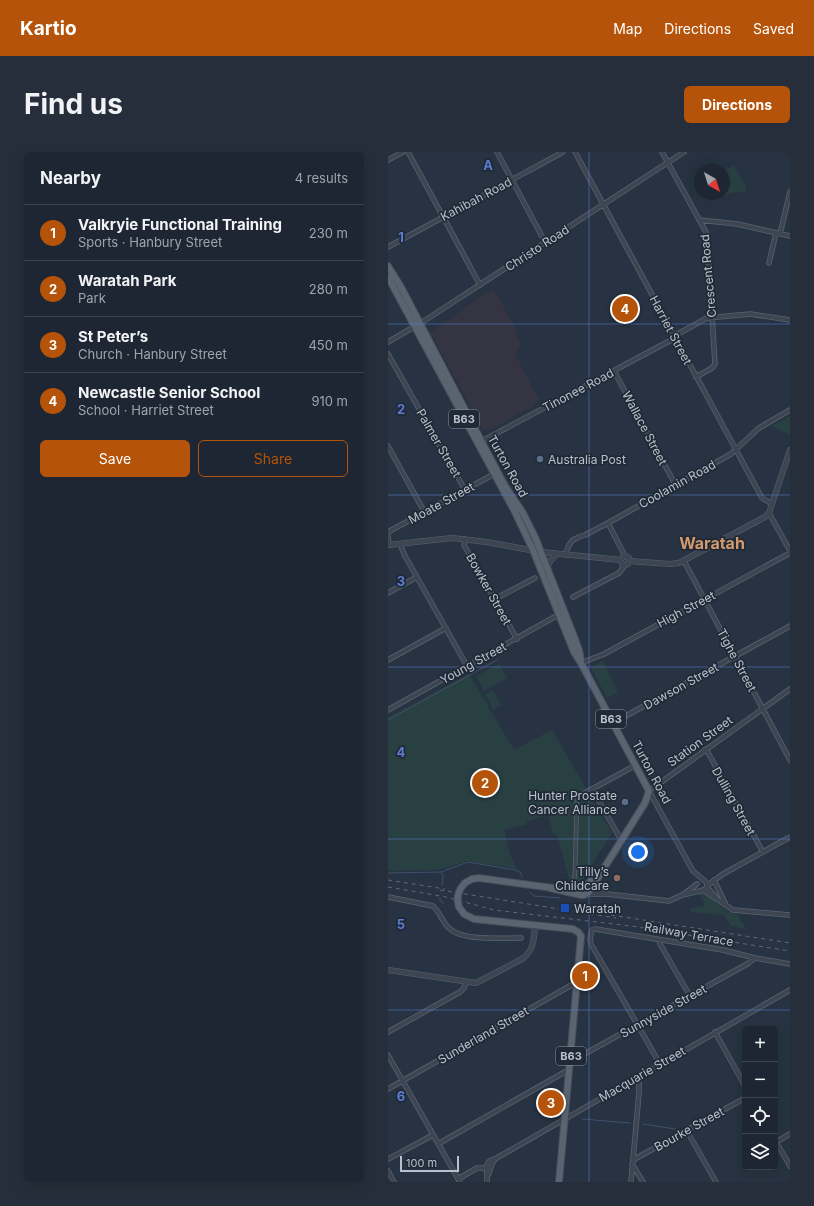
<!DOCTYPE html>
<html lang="en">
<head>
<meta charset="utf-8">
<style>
	body { margin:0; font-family:Inter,sans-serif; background:#252e3a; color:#f1f3f6 }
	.controls { position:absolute; right:12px; bottom:12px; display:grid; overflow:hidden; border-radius:6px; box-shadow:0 4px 16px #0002 }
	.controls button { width:36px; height:36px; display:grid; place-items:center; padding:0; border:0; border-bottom:1px solid #3b434d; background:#1d2632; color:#f1f3f6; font:20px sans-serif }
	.compass { position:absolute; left:306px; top:12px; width:36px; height:36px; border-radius:50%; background:#1d2632; box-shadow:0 4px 16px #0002; rotate:141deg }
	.scale { position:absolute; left:12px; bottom:10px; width:59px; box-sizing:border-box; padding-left:4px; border:2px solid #b9c0cb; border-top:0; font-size:11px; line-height:14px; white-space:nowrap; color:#b9c0cb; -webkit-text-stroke:3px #202a37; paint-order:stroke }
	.you { position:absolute; left:250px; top:700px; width:14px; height:14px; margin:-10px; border:3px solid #fff; border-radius:50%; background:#1a73e8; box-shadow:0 0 0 6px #1a73e833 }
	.badge { display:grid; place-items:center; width:26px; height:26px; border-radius:50%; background:#b45309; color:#fff; font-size:13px; font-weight:700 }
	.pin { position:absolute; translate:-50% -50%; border:2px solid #fff; box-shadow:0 1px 4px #0006 }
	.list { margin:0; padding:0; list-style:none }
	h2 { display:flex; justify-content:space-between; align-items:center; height:52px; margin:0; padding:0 16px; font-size:17px }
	h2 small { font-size:13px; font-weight:400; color:#a0a5ac }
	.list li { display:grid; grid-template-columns:26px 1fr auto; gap:12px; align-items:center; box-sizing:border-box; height:56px; padding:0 16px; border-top:1px solid #3b434d }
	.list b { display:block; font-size:15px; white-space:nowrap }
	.list p { margin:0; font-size:13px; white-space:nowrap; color:#a0a5ac }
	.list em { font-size:13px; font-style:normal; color:#a0a5ac }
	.actions { display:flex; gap:8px; padding:12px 16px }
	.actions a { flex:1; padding:9px 0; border:1px solid #b45309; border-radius:6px; text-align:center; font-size:14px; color:#b45309 }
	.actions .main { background:#b45309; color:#fff }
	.icon { flex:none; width:22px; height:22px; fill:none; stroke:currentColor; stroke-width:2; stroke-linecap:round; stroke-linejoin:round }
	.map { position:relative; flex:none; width:402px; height:1030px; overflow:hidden; border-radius:6px }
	header { display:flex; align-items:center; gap:24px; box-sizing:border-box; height:56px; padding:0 20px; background:#b45309; color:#fff }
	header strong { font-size:19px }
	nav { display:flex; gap:22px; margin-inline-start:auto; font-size:14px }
	.intro { display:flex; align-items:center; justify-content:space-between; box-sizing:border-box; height:96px; padding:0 24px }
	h1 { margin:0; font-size:28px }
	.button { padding:10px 18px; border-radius:6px; background:#b45309; color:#fff; font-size:14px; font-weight:700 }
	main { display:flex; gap:24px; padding:0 24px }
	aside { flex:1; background:#1d2632; border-radius:6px; box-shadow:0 4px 16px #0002 }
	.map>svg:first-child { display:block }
</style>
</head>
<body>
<header>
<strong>Kartio</strong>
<nav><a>Map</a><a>Directions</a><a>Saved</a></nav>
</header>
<div class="intro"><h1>Find us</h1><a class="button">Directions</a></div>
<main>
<aside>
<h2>Nearby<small>4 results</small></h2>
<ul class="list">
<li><span class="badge">1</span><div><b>Valkryie Functional Training</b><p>Sports · Hanbury Street</p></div><em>230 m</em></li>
<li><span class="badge">2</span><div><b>Waratah Park</b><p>Park</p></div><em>280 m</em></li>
<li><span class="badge">3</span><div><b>St Peter’s</b><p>Church · Hanbury Street</p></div><em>450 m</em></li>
<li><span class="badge">4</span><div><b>Newcastle Senior School</b><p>School · Harriet Street</p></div><em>910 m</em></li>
</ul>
<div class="actions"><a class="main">Save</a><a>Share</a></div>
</aside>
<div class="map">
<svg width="402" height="1030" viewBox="0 0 402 1030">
	<rect width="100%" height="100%" fill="#273342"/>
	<!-- medical -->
	<path fill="#353442" d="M106,137l21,39 1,6 5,10 -3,3 -2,9 23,44 -5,3v3l-46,25 -6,-3 -52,-96 34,-23v-2l10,-5v-2z"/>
	<!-- green -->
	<path fill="#294043" d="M346,13l11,20 1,8c-11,-3 -18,1 -28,6l-4,-5h10v-23z
		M402,264v19l-19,-9z
		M215,509l15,31 -11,6 -16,-30z
		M111,512l8,14 -23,13 -8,-15z
		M81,522l45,76 38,-20 60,103 -30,48 -5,3 -7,-1 -13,-49 -4,1 -5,-20 -21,6v3l-23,6 6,25 7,14 -49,-8 -30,9 -50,1v-154z
		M105,538l8,15 -8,5 -8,-16z
		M307,740c18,-1 25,21 42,22l9,15 -15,-3 -7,-11 -33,-3v-4l14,-2 -3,-8z"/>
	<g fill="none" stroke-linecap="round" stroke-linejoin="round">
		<!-- stream -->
		<path stroke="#3e506a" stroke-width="1" d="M0,568l109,-60
			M53,720l2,3 -1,11
			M0,721l53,-1 27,-10 47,8 5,2 2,5
			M142,740l4,4 26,2
			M52,746v3l4,2
			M194,967l48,4
			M255,972l32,5"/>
		<defs>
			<path id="pedestrian" d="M186,729l1,-8 2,-75"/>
			<path id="minor" d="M20,0l72,133
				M109,0l48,90
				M187,0l187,346 10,6
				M274,0l45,82 8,130 -3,4 -16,9
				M0,8l15,-8
				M311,68l38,4 53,12
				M392,82l10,-42
				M0,95l175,-95
				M381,111l7,-30
				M286,184l33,-18 43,-4 40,6
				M0,190l36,-21 260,-169
				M0,202l77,136
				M226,219l61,113
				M94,289l193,-103
				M0,294l37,67
				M381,361l21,38
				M220,371l17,33
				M0,380l106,-58
				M0,384l1,9
				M77,387l-1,6 53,94
				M13,392l1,5 3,7 62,110
				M177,403l4,-10 4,-5 6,-3 6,-2 23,-12 123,-69 28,-26 31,-18
				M296,409l106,199
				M0,441l29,-16
				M185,445l46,-24 6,-8
				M107,447l40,-21
				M0,508l58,-32
				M193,511l23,-9 186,-101
				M0,558l170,-95
				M225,571l177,-97
				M318,597l57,103
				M204,637l29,51
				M195,642l53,-29
				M326,728l12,25
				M320,733l15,-11 67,-37
				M319,735l9,10
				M204,736l13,6
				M315,738l30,20 57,5
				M199,742h20l62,7 15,-7 13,-10
				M294,743l22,-5 3,-3v-4l-14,-12 -44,-80 141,-102
				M0,745l45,9c7,6 9,16 17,23 13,12 53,9 71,9
				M271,788l1,4 30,52
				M0,880l72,-40 4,-4 2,-6
				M327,880l30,54
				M0,903l72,127
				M182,910l179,-99 6,-5
				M272,912l-69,-120 -1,-5 2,-9 3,-1 128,21 32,8 35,6
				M0,937l189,-107
				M299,979l29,51
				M387,988l15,26
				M388,990l14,-8
				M50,992l132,-75
				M0,1007l45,-24
				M245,1008l112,-62
				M244,1012l11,18
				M0,1019l6,11
				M99,1025c4,-6 3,-12 8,-18
				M70,1027l19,-11h13
				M99,1030c1,-9 -5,-21 8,-23l295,-169
				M243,1030l8,-89v-17"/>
			<path id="tertiary" d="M0,393l64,-7 35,4 54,10 80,8
				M233,408l1,-2 3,-2 4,2v3
				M233,408l1,4 3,1 3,-1 1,-3
				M241,409l41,3 9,-1 86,-46 4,-4 21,-63
				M159,415l4,-7 6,-6
				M0,818l88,13 46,-24c12,-9 12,-20 13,-33"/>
			<path id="primary" d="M0,114l13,21 85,163 19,36 18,27 12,24 40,102 4,11 2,10
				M0,125l127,235 18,38 41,102 7,11 68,128 -4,12 -56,89 -5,3h-3l-31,-7
				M77,731l7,-4 7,-1 74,10
				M178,737c14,1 21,-2 29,-13
				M71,755l5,7 10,5 99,10 5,3 3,4 -22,246"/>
		</defs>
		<!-- pedestrian casing -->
		<use href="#pedestrian" stroke="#5a636f" stroke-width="4.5"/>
		<!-- minor casing -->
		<use href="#minor" stroke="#5a636f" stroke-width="5.5"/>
		<!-- tertiary casing -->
		<use href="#tertiary" stroke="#5a636f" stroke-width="6"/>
		<!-- primary casing -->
		<use href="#primary" stroke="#454e5b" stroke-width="8"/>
		<!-- pedestrian -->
		<use href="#pedestrian" stroke="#3c4551" stroke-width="3"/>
		<!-- minor -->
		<use href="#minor" stroke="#3c4551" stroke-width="4"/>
		<!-- tertiary -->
		<use href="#tertiary" stroke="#3c4551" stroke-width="5"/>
		<!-- primary -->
		<use href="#primary" stroke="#5a6471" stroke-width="6"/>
		<!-- rail -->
		<path stroke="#5e6978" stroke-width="1" stroke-dasharray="4 4" stroke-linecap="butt" d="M0,728l57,9
			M0,735l58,10 48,13 137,16 159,25
			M52,738l176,28
			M223,763l179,28"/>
		<defs>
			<path id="primary-bridge" d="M71,755c-3,-9 -1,-17 6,-24"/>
		</defs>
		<!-- primary-bridge casing -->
		<use href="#primary-bridge" stroke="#454e5b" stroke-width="8" stroke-linecap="butt"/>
		<!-- primary-bridge -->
		<use href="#primary-bridge" stroke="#5a6471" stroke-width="6"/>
	</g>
	<!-- grid -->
	<path fill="none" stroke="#5b7cd3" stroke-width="1" stroke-opacity="0.55" d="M201,0v1030M0,172h402M0,343h402M0,515h402M0,687h402M0,858h402"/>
	<!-- markers -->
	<g fill="#5c6f8a" stroke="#202a37" stroke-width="1.5">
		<circle cx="152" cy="307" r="4"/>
		<circle cx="237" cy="650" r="4"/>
	</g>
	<circle fill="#8d6e63" stroke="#202a37" stroke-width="1.5" cx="229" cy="726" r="4"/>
	<rect fill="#1a4fb4" stroke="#202a37" stroke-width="1.5" x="172" y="751" width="10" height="10" rx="2"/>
	<g text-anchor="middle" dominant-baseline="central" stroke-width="3.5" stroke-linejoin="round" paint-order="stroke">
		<!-- shield labels -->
		<g fill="#202a37" stroke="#8b939f" stroke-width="1">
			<rect x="61" y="258" width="30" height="18" rx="3"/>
			<rect x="208" y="558" width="30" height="18" rx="3"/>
			<rect x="168" y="895" width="30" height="18" rx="3"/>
		</g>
		<g font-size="11" font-weight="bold" fill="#b9c0cb">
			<text x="76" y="267">B63</text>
			<text x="223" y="567">B63</text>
			<text x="183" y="904">B63</text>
		</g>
		<!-- street labels -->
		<g font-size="12" fill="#b9c0cb" stroke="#202a37">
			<text transform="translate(88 47) rotate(-28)">Kahibah Road</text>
			<text transform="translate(149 96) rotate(-33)">Christo Road</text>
			<text transform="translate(320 124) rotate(-95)">Crescent Road</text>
			<text transform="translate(283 178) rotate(62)">Harriet Street</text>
			<text transform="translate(190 238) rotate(-28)">Tinonee Road</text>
			<text transform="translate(257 276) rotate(62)">Wallace Street</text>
			<text transform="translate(51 291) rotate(60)">Palmer Street</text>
			<text transform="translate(120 314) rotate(61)">Turton Road</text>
			<text transform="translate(289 332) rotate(-29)">Coolamin Road</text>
			<text transform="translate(53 351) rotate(-29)">Moate Street</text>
			<text transform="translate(101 437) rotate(61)">Bowker Street</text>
			<text transform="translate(298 457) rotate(-28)">High Street</text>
			<text transform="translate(349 508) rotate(62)">Tighe Street</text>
			<text transform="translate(85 511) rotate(-29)">Young Street</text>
			<text transform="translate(293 534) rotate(-29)">Dawson Street</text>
			<text transform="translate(312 589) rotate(-36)">Station Street</text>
			<text transform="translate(264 620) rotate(62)">Turton Road</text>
			<text transform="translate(346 649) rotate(61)">Dulling Street</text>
			<text transform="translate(301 782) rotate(10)">Railway Terrace</text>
			<text transform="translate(275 859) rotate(-29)">Sunnyside Street</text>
			<text transform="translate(95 883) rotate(-30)">Sunderland Street</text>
			<text transform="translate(254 922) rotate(-30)">Macquarie Street</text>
			<text transform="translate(301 977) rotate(-29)">Bourke Street</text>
		</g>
		<!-- poi labels -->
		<g font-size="12" fill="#b9c0cb" stroke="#202a37" text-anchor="start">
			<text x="160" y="307">Australia Post</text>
			<text x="229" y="643" text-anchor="end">Hunter Prostate<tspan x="229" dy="14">Cancer Alliance</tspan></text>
			<text x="221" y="719" text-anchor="end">Tilly’s<tspan x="221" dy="14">Childcare</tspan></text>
			<text x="186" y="756">Waratah</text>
		</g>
		<!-- district labels -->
		<g font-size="16" font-weight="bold" fill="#d3996c" stroke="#202a37">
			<text x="324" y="391">Waratah</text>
		</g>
	</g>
	<g font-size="13" text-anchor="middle" font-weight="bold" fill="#5b7cd3" stroke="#202a37" stroke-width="3.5" stroke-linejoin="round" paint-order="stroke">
		<text x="100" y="18">A</text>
		<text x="13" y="90">1</text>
		<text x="13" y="262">2</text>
		<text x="13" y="434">3</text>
		<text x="13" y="605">4</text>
		<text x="13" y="777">5</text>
		<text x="13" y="949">6</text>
	</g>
</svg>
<div class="controls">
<button>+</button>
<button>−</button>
<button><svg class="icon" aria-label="locate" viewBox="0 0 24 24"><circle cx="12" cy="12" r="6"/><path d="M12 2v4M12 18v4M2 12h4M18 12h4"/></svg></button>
<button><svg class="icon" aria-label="layers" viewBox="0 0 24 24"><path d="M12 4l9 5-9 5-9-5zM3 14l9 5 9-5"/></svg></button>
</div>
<svg class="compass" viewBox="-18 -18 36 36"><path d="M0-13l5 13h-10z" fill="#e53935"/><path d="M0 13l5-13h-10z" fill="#a0a5ac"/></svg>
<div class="scale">100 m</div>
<div class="you"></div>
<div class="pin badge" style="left:197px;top:824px">1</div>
<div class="pin badge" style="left:97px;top:631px">2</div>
<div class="pin badge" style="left:163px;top:951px">3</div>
<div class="pin badge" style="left:237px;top:157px">4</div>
</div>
</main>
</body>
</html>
